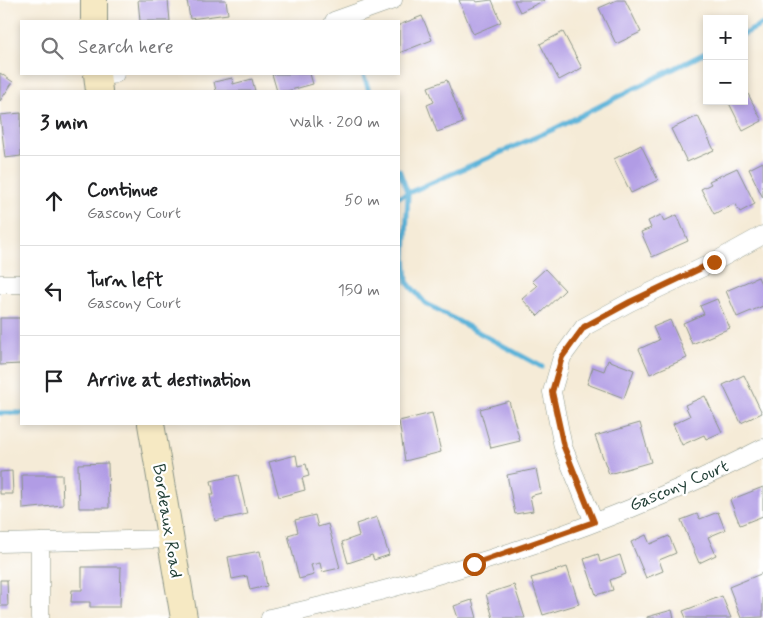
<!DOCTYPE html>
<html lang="en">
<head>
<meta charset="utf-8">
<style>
	body { margin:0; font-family:Mynerve,sans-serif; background:#f2f2f2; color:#202124 }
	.controls { position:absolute; right:15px; top:15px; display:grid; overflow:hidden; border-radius:0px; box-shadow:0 2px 8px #0003 }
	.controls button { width:45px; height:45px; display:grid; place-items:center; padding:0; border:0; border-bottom:1px solid #e0e0e0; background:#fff; color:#202124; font:25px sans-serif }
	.stop { position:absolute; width:15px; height:15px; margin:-11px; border:4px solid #b45309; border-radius:50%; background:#fff }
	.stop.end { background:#b45309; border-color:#fff; box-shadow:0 1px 5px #0008 }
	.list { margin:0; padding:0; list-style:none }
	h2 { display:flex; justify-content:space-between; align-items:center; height:65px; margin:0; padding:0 20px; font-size:21px }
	h2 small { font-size:16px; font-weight:400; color:#757577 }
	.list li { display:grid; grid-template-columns:32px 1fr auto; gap:15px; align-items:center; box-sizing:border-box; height:90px; padding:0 20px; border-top:1px solid #e0e0e0 }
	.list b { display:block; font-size:19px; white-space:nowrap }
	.list p { margin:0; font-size:16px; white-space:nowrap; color:#757577 }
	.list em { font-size:16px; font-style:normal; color:#757577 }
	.icon { flex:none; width:28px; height:28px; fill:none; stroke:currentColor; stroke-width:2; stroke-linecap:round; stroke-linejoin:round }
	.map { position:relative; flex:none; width:763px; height:618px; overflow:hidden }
	.search { position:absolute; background:#fff; box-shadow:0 2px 8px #0003; left:20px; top:20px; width:380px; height:55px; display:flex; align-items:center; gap:12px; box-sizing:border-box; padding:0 18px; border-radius:0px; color:#757577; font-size:19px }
	.panel { position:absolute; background:#fff; box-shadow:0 2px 8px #0003; left:20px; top:90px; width:380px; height:335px; border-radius:0px }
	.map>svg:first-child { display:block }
</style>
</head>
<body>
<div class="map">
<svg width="763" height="618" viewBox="0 0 763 618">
	<rect width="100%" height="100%" fill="#fff"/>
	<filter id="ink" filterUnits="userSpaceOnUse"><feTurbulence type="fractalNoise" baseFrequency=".02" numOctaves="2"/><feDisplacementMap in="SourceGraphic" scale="10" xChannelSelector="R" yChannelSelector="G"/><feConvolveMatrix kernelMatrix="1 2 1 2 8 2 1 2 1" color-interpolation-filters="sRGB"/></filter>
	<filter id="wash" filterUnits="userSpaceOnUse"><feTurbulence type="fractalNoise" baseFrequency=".0096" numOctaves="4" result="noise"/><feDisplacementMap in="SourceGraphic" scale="20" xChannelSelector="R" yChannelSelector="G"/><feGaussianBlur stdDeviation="1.12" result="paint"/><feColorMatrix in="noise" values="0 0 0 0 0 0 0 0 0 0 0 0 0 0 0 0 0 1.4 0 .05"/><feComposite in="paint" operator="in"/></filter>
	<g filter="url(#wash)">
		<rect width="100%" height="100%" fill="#f5ebd7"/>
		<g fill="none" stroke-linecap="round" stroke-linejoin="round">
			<!-- stream -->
			<path stroke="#5cb3d9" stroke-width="5" d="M744,34l19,-10
				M363,74l6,17
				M399,170l9,24 -3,63 2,25 18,21 117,64
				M399,197l155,-68 153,-77
				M0,413h21"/>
		</g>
		<g id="blocks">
			<!-- building -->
			<path fill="#b19ce5" d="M138,0h30l2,21h-30z
				M187,0h39l2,14 -38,5z
				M459,0h17v2l16,-2 9,22 -28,12z
				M514,0h31l-25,12z
				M617,0h8l16,32 -25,12 -17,-36z
				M422,16l10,24 -33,13v-28z
				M563,32l19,36 -23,12 -19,-36z
				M0,73l13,9 -13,19z
				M272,74h38l3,10 -26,7h-10z
				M232,78l1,6 19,-5 3,12h-39l-2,-9z
				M447,80l16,43 -26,9 -10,-27 7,-3 -6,-15z
				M744,86l18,35 -19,10 -15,-30h16z
				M21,113v43l-16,2 -5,-43z
				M698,116l16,34 -27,12 -16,-33z
				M641,145l17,35 -27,13 -17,-34z
				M763,162v36l-14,-29z
				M737,168l18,36 -15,8 -5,-9 -21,11 -13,-25 10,-5 -2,-3z
				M661,215l3,6 13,-6 11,26 -36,16 -11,-25 10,-4 -3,-7z
				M545,269l20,21 -27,26 -16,-17 15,-13 -5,-5z
				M758,277l5,11v18l-26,11 -11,-26z
				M717,299l13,29 -38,16 -9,-21 21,-9 -4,-8z
				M0,318h21v46l-21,1z
				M670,320l17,38 -37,16 -11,-25 20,-9 -6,-13z
				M608,360l26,10 -10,28 -37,-14 6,-17 11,4z
				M744,375l18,38 -21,10 -18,-38z
				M705,396l17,36 -16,7 -2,-4 -22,10 -9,-21 17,-8 -5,-11z
				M509,401l11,40 -29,7 -11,-39z
				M432,413l9,39 -36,9 -6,-40z
				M640,423l11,39 -42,12 -14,-38z
				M296,455l2,11 8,-2 3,12 -7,2 3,12 -26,7 -10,-35z
				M108,463l1,45h-30l-1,-44z
				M536,469l5,24 -11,3 3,15 -18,3 -8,-39z
				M12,471l1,23h-13v-22z
				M22,475h40l1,30 -40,4z
				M238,475l9,39 -32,7 -5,-26h4l-3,-14z
				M763,487v29l-23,9 -10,-25z
				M718,512l7,18 -17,7 8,18 -17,8 -18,-43 16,-6 3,5z
				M315,515l3,12 10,-3 12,44 -18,4 -2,-9 -9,2 3,10 -15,4 -11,-44 10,-3 -3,-12z
				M377,517l12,38 -15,5 -2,-5 -24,8 -6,-21 17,-6 -3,-12z
				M646,535l4,9 19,-8 7,17 -17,7 4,11 -17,7 -15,-36z
				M260,551l7,35 -17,4 -3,-14 -15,3 -4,-22z
				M598,554l2,8 20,-7 6,19 -16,6 3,10 -17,5 -12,-36z
				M82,567h39l-1,40h-30v-5h-19l1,-12h10z
				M567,567l12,37 -36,11 -12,-37z
				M763,573v44l-22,1 -12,-31z
				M0,580h7l1,26h-8z
				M514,585l11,33h-32l-7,-24z
				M722,596l9,22h-45l-3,-7z
				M472,600l5,18h-19l-4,-12z
				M672,610l2,8h-27v-1z"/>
		</g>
	</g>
	<g filter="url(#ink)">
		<use href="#blocks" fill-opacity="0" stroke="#8a9486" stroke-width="1"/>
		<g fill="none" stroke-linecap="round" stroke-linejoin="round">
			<defs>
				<path id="street" d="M334,21l59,-21
					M97,77l18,-3
					M0,284h21
					M594,522l-31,-75 -11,-55 10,-35 22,-30 46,-25 84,-40 49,-27
					M0,543l170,-4
					M40,618v-76
					M270,618c168,-38 339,-90 493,-170"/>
				<path id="secondary" d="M94,0v21
					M97,74l2,17
					M151,424l33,194"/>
			</defs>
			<!-- street casing -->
			<use href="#street" stroke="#8a9486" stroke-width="19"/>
			<!-- secondary casing -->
			<use href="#secondary" stroke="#8a9486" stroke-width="28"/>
			<!-- street -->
			<use href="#street" stroke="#fff" stroke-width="18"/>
			<!-- secondary -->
			<use href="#secondary" stroke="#f6e9c3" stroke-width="26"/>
		</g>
	</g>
	<g fill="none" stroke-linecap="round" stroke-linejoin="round" filter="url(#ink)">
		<!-- route -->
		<path stroke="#b45309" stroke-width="6" d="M474,564l120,-42 -30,-75 -12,-55 10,-35 22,-30 46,-25 84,-40"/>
	</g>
	<g text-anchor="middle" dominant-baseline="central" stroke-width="4.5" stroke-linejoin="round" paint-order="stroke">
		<!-- street labels -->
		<g font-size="18" fill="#1f3d34" stroke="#fff">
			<text transform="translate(679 486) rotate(-23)">Gascony Court</text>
			<text transform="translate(167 521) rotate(81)">Bordeaux Road</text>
		</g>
	</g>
</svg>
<div class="controls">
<button>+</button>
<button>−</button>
</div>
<div class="stop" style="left:474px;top:564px"></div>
<div class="stop end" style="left:714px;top:262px"></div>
<div class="search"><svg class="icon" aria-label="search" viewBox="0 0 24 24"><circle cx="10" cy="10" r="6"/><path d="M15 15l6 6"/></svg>Search here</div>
<section class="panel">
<h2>3 min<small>Walk · 200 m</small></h2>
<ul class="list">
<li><svg class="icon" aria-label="ahead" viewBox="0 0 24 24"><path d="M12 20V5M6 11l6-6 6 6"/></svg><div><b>Continue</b><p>Gascony Court</p></div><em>50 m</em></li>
<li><svg class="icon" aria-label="left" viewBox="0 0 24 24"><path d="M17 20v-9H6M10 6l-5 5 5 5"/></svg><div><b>Turn left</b><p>Gascony Court</p></div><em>150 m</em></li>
<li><svg class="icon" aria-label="arrive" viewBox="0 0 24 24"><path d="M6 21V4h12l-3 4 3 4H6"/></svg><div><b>Arrive at destination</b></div></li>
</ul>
</section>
</div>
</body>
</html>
